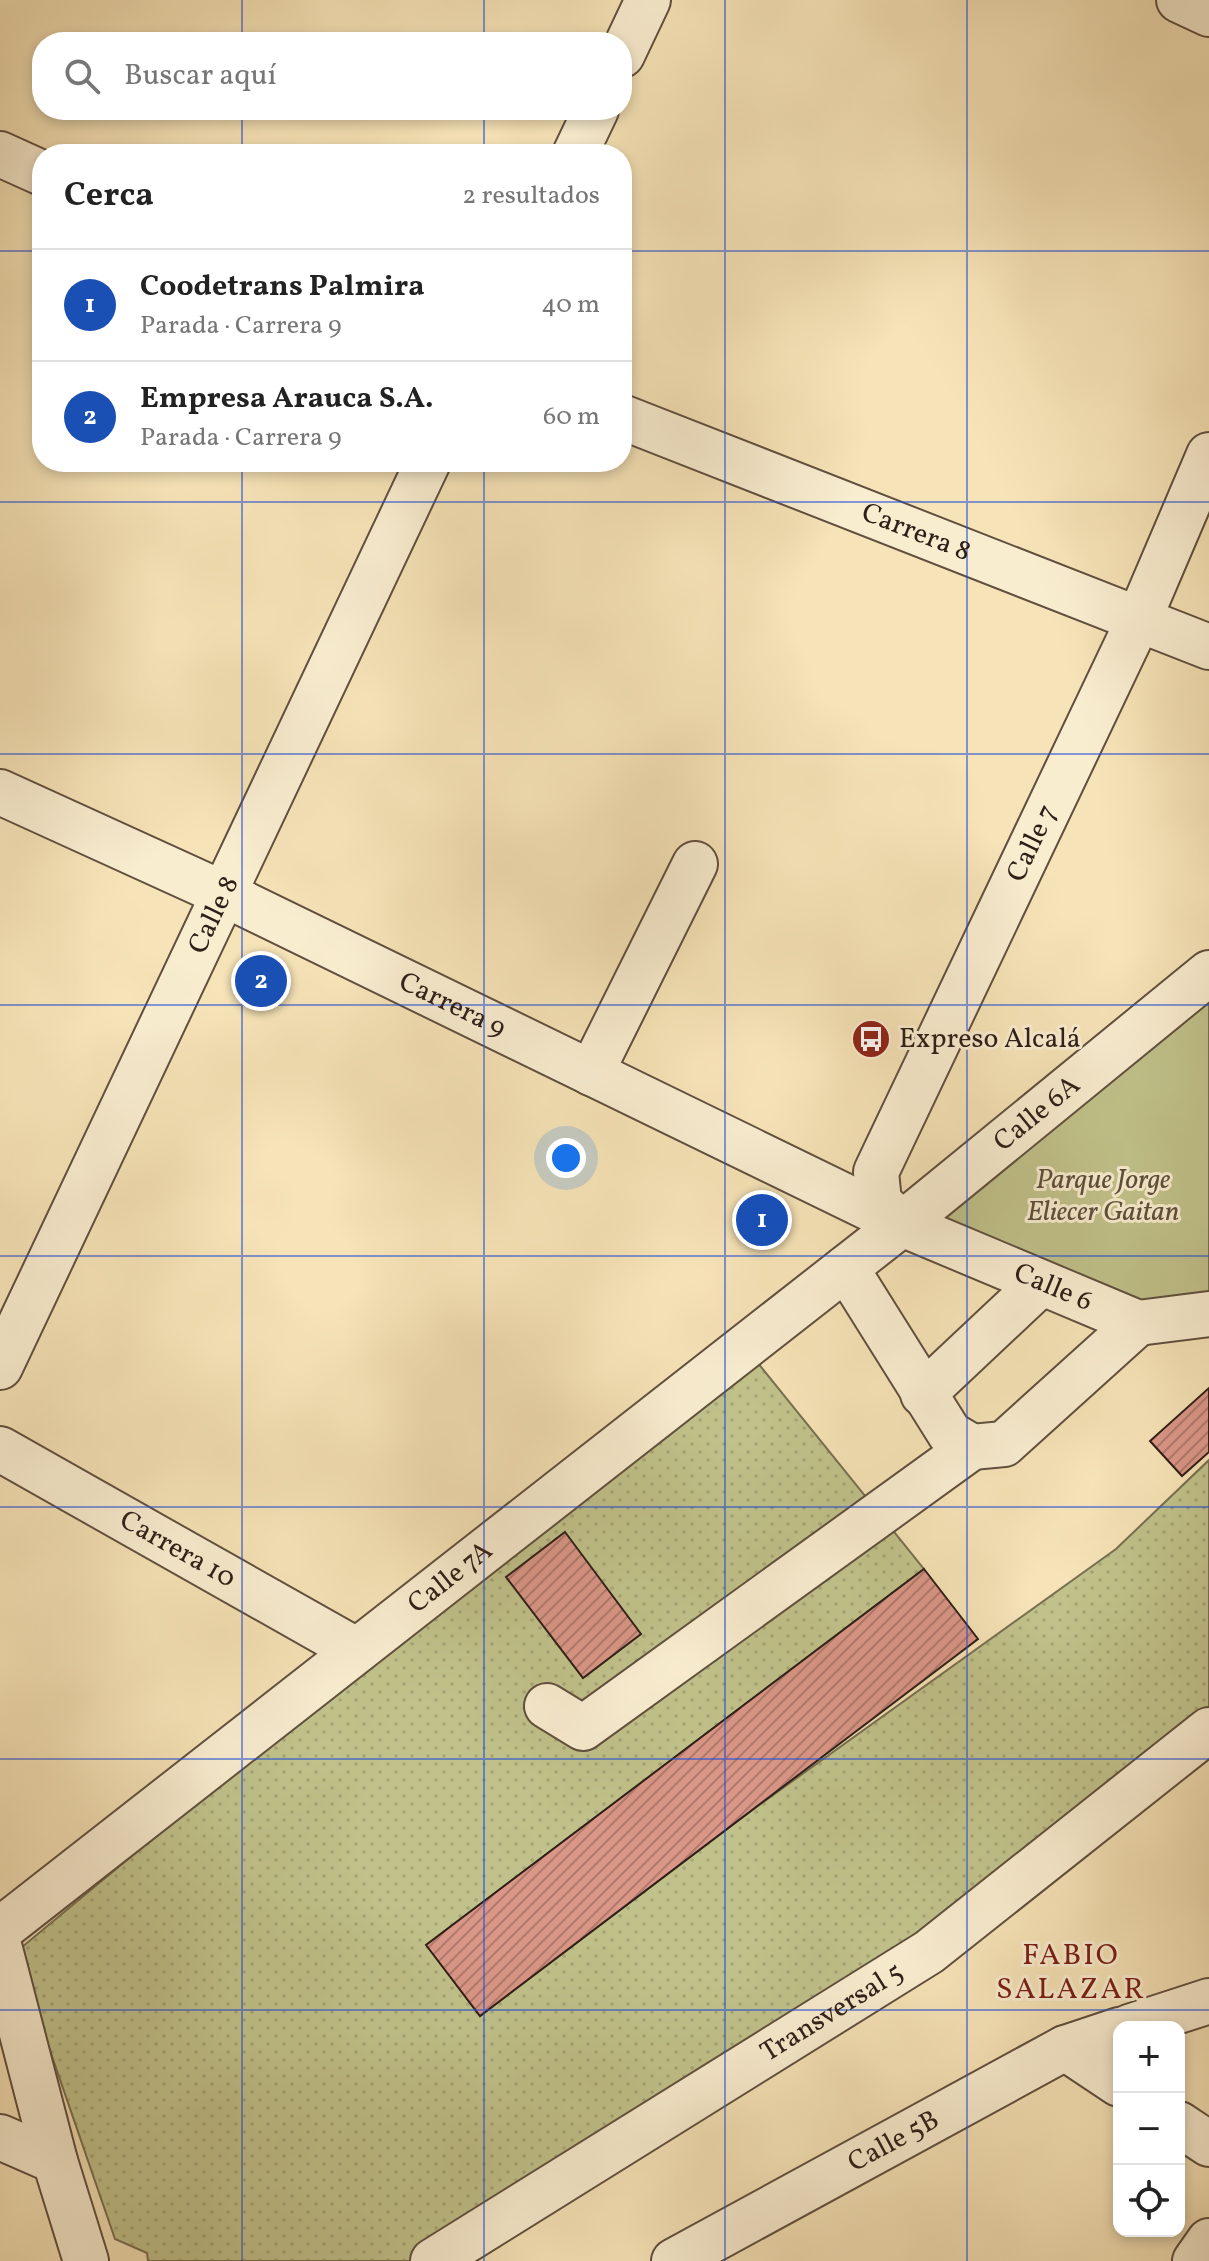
<!DOCTYPE html>
<html lang="es">
<head>
<meta charset="utf-8">
<style>
	body { margin:0; font-family:Vollkorn,serif; background:#f2f2f2; color:#222 }
	.controls { position:absolute; right:24px; bottom:24px; display:grid; overflow:hidden; border-radius:16px; box-shadow:0 4px 12px #0003 }
	.controls button { width:72px; height:72px; display:grid; place-items:center; padding:0; border:0; border-bottom:2px solid #e0e0e0; background:#fff; color:#222; font:40px sans-serif }
	.you { position:absolute; left:566px; top:1158px; width:28px; height:28px; margin:-20px; border:6px solid #fff; border-radius:50%; background:#1a73e8; box-shadow:0 0 0 12px #1a73e833 }
	.badge { display:grid; place-items:center; width:52px; height:52px; border-radius:50%; background:#0f766e; color:#fff; font-size:26px; font-weight:700 }
	.pin { position:absolute; translate:-50% -50%; border:4px solid #fff; box-shadow:0 2px 8px #0006 }
	.list { margin:0; padding:0; list-style:none }
	h2 { display:flex; justify-content:space-between; align-items:center; height:104px; margin:0; padding:0 32px; font-size:34px }
	h2 small { font-size:26px; font-weight:400; color:#767676 }
	.list li { display:grid; grid-template-columns:52px 1fr auto; gap:24px; align-items:center; box-sizing:border-box; height:112px; padding:0 32px; border-top:2px solid #e0e0e0 }
	.list b { display:block; font-size:30px; white-space:nowrap }
	.list p { margin:0; font-size:26px; white-space:nowrap; color:#767676 }
	.list em { font-size:26px; font-style:normal; color:#767676 }
	.icon { flex:none; width:44px; height:44px; fill:none; stroke:currentColor; stroke-width:2; stroke-linecap:round; stroke-linejoin:round }
	.map { position:relative; flex:none; width:1209px; height:2261px; overflow:hidden }
	.search { position:absolute; background:#fff; box-shadow:0 4px 12px #0003; left:32px; top:32px; width:600px; height:88px; display:flex; align-items:center; gap:20px; box-sizing:border-box; padding:0 28px; border-radius:32px; color:#767676; font-size:30px }
	.panel { position:absolute; background:#fff; box-shadow:0 4px 12px #0003; left:32px; top:144px; width:600px; height:328px; border-radius:32px }
	.map>svg:first-child { display:block }
</style>
</head>
<body>
<div class="map">
<svg width="1209" height="2261" viewBox="0 0 1209 2261">
	<defs>
		<pattern id="grass-dots" width="8" height="8" patternUnits="userSpaceOnUse" patternTransform="scale(2)"><rect width="8" height="8" fill="#c1c28b"/><path d="M2 2h.1M6 6h.1" fill="none" stroke="#a6a677" stroke-width="1.8" stroke-linecap="round"/></pattern>
		<pattern id="building-hatch" width="6" height="6" patternUnits="userSpaceOnUse" patternTransform="scale(2)"><rect width="6" height="6" fill="#da9687"/><path d="M-1 1l2-2M0 6l6-6M5 7l2-2" fill="none" stroke="#b17a6d"/></pattern>
	</defs>
	<rect width="100%" height="100%" fill="#f6e3b7"/>
	<filter id="stains"><feTurbulence type="fractalNoise" baseFrequency=".0025" numOctaves="4"/><feColorMatrix values="0 0 0 0 .2 0 0 0 0 .09 0 0 0 0 .02 0 0 0 .5 -.17"/></filter>
	<radialGradient id="worn" r=".72"><stop offset=".6" stop-color="#630" stop-opacity="0"/><stop offset="1" stop-color="#630" stop-opacity=".3"/></radialGradient>
	<!-- grass -->
	<path fill="url(#grass-dots)" stroke="#787051" stroke-width="2" d="M745,1347l179,222 -497,376 53,71 275,-208 361,-259 93,-89v270l-280,222 -496,309h-285l-1,-8 -32,-14 -99,-287z"/>
	<!-- park -->
	<path fill="#c1c28b" stroke="#787051" stroke-width="2" d="M1209,973v341l-71,9 -236,-99z"/>
	<!-- building -->
	<path fill="url(#building-hatch)" stroke="#2e1e17" stroke-width="2" d="M1209,1388v64l-27,24 -32,-35z
		M565,1532l76,102 -58,44 -77,-101z
		M924,1569l54,70 -498,377 -54,-71z"/>
	<g fill="none" stroke-linecap="round" stroke-linejoin="round">
		<defs>
			<g id="minor">
				<path d="M1179,0l30,14"/>
				<path d="M622,55l26,-55"/>
				<path d="M0,154l42,19"/>
				<path d="M575,154l21,-44"/>
				<path id="s1" d="M622,417l587,230"/>
				<path id="s2" d="M0,792l224,102 678,330 236,99 71,-9"/>
				<path d="M591,1073l104,-209"/>
				<path id="s3" d="M902,1224l-23,-22 -3,-30 263,-553 70,-164"/>
				<path d="M846,1268l104,166 22,13 32,-3 134,-121"/>
				<path id="s4" d="M0,1367l428,-905"/>
				<path d="M923,1394l118,-111"/>
				<path id="s5" d="M0,1449l354,200"/>
				<path d="M547,1706l36,22 389,-281"/>
				<path id="s6" d="M0,1930l902,-706 307,-251"/>
				<path d="M0,1949l55,212 31,100"/>
				<path d="M1129,2027l80,-26"/>
				<path d="M1065,2048l54,36"/>
				<path d="M1179,2124l30,20"/>
				<path d="M0,2137l55,24"/>
				<path id="s7" d="M433,2261l496,-309 280,-222"/>
				<path id="s8" d="M674,2261l391,-213 54,-18"/>
				<path d="M1195,2261l14,-20"/>
			</g>
		</defs>
		<!-- minor casing -->
		<use href="#minor" stroke="#604f3f" stroke-width="48"/>
		<!-- minor -->
		<use href="#minor" stroke="#f9edd0" stroke-width="44"/>
	</g>
	<!-- grid -->
	<path fill="none" stroke="#1d4ed8" stroke-width="2" stroke-opacity="0.55" d="M242,0v42M484,0v42M725,0v2261M967,0v2261M242,110v44M484,110v44M0,251h42M622,251h587M242,462v1799M484,462v1799M0,502h1209M0,754h1209M0,1005h1209M0,1256h1209M0,1507h1209M0,1759h1209M0,2010h1209"/>
	<!-- icons -->
	<defs>
		<symbol id="bus-disc" viewBox="-11 -11 22 22"><circle r="9.5" fill="#8f2418" stroke="#f9edd0"/><path d="M-5-6H5V4H4V6H2V4H-2V6H-4V4H-5ZM-3.5-4V0h7V-4ZM-3.5 1.2v1.5H-2V1.2ZM2 1.2v1.5H3.5V1.2Z" fill="#fff"/></symbol>
	</defs>
	<g fill-rule="evenodd">
		<use href="#bus-disc" x="849" y="1017" width="44" height="44"/>
	</g>
	<g text-anchor="middle" dominant-baseline="central" stroke-width="6" stroke-linejoin="round" paint-order="stroke">
		<!-- street labels -->
		<g font-size="28" fill="#2e1e17" stroke="#f9edd0">
			<text stroke="none"><textPath href="#s1" startOffset="316">Carrera 8</textPath></text>
			<text stroke="none"><textPath href="#s3" startOffset="426">Calle 7</textPath></text>
			<text stroke="none"><textPath href="#s4" startOffset="500">Calle 8</textPath></text>
			<text stroke="none"><textPath href="#s2" startOffset="500">Carrera 9</textPath></text>
			<text stroke="none"><textPath href="#s6" startOffset="1320">Calle 6A</textPath></text>
			<text stroke="none"><textPath href="#s2" startOffset="1164">Calle 6</textPath></text>
			<text stroke="none"><textPath href="#s5" startOffset="204">Carrera 10</textPath></text>
			<text stroke="none"><textPath href="#s6" startOffset="572">Calle 7A</textPath></text>
			<text stroke="none"><textPath href="#s7" startOffset="470">Transversal 5</textPath></text>
			<text stroke="none"><textPath href="#s8" startOffset="250">Calle 5B</textPath></text>
		</g>
		<!-- poi labels -->
		<g font-size="28" fill="#2e1e17" stroke="#f9edd0" text-anchor="start">
			<text x="899" y="1039">Expreso Alcalá</text>
		</g>
		<!-- park labels -->
		<g font-size="28" font-style="italic" fill="#5a4f3a" stroke="#f9edd0">
			<text x="1103" y="1180">Parque Jorge<tspan x="1103" dy="32">Eliecer Gaitan</tspan></text>
		</g>
		<!-- neighbourhood labels -->
		<g font-size="30" letter-spacing="2" fill="#7a1f14" stroke="#f9edd0">
			<text x="1071" y="1956">FABIO<tspan x="1071" dy="34">SALAZAR</tspan></text>
		</g>
	</g>
	<rect width="100%" height="100%" filter="url(#stains)"/>
	<rect width="100%" height="100%" fill="url(#worn)"/>
</svg>
<div class="controls">
<button>+</button>
<button>−</button>
<button><svg class="icon" aria-label="locate" viewBox="0 0 24 24"><circle cx="12" cy="12" r="6"/><path d="M12 2v4M12 18v4M2 12h4M18 12h4"/></svg></button>
</div>
<div class="you"></div>
<div class="pin badge" style="left:762px;top:1220px;background:#1a4fb4">1</div>
<div class="pin badge" style="left:261px;top:981px;background:#1a4fb4">2</div>
<div class="search"><svg class="icon" aria-label="search" viewBox="0 0 24 24"><circle cx="10" cy="10" r="6"/><path d="M15 15l6 6"/></svg>Buscar aquí</div>
<section class="panel">
<h2>Cerca<small>2 resultados</small></h2>
<ul class="list">
<li><span class="badge" style="background:#1a4fb4">1</span><div><b>Coodetrans Palmira</b><p>Parada · Carrera 9</p></div><em>40 m</em></li>
<li><span class="badge" style="background:#1a4fb4">2</span><div><b>Empresa Arauca S.A.</b><p>Parada · Carrera 9</p></div><em>60 m</em></li>
</ul>
</section>
</div>
</body>
</html>
